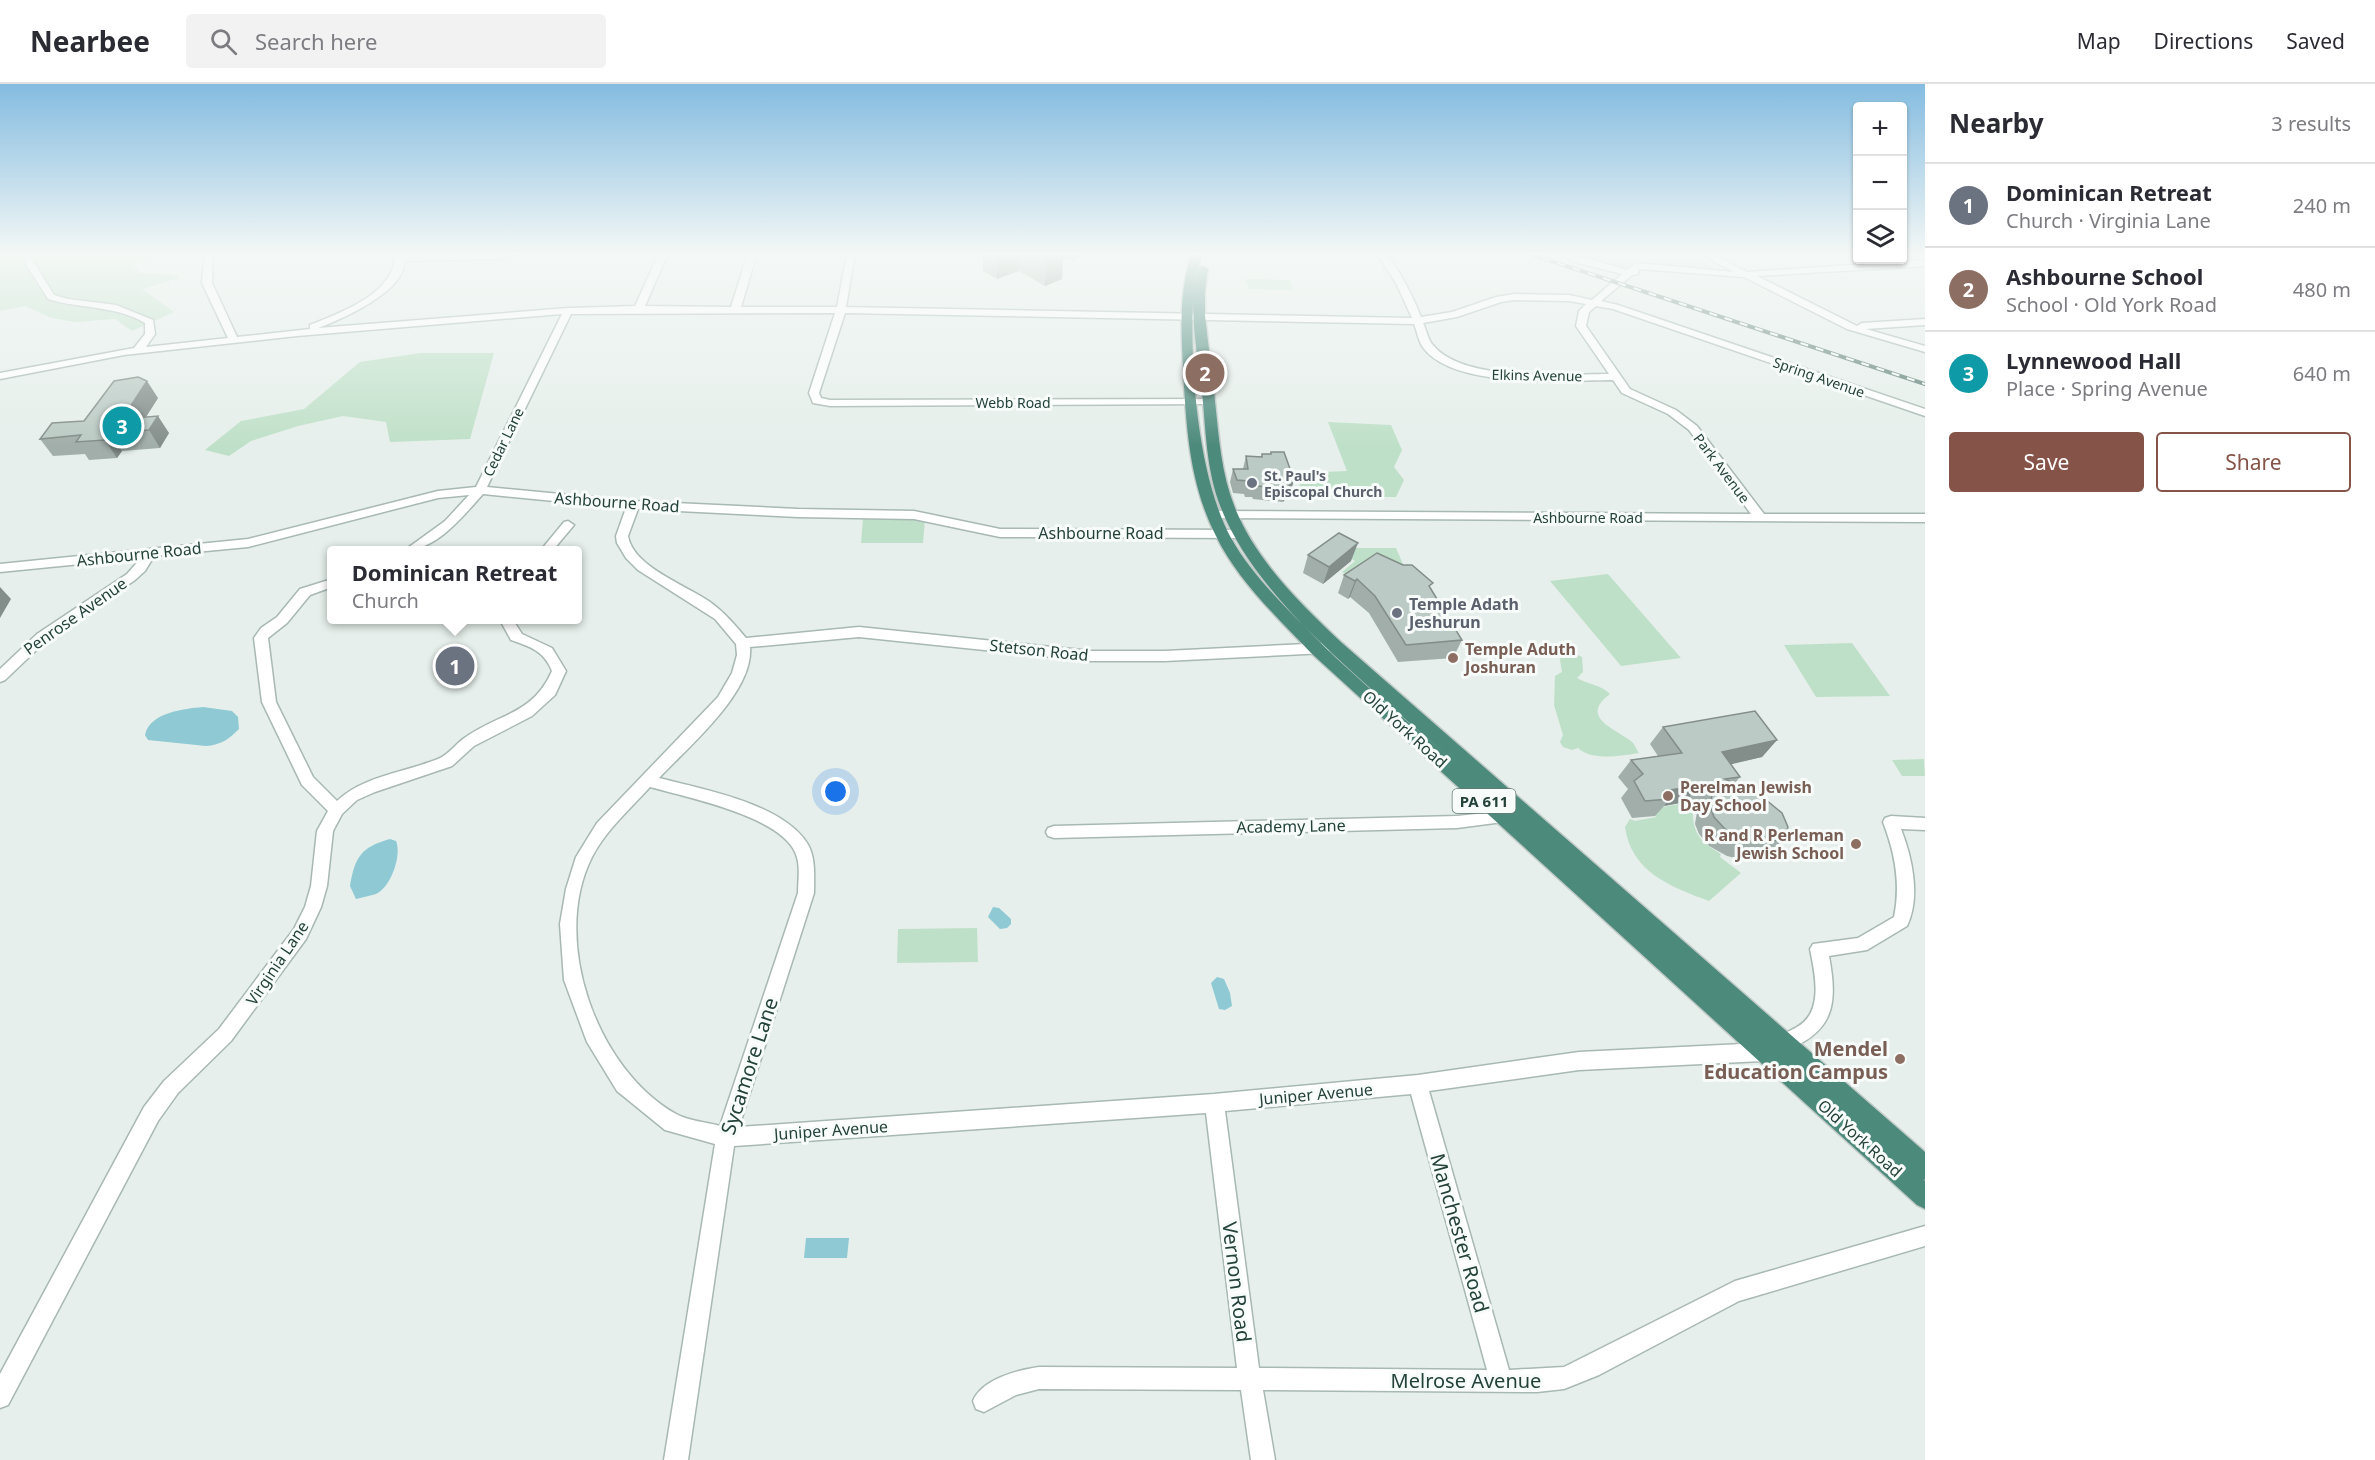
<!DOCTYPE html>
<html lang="en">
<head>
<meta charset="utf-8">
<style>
	body { margin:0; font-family:"Noto Sans",sans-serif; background:#f2f2f3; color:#2b2b33 }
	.controls { position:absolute; right:18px; top:18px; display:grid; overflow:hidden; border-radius:6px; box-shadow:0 2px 4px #0004 }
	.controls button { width:54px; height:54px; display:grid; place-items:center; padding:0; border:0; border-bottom:2px solid #e1e1e2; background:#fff; color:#2b2b33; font:30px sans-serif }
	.you { position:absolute; left:836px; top:708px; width:21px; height:21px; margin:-15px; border:4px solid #fff; border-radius:50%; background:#1a73e8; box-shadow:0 0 0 9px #1a73e833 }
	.badge { display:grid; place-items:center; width:39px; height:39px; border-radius:50%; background:#855347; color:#fff; font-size:20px; font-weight:700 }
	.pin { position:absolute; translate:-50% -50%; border:3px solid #fff; box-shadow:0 2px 6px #0006 }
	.popup { position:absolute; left:327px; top:462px; width:255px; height:78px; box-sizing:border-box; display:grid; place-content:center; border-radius:6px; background:#fff; filter:drop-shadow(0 2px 4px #0005); font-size:20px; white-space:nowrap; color:#7c7c81 }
	.popup b { font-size:22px; color:#2b2b33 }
	.popup::after { content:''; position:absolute; left:50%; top:100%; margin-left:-12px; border:12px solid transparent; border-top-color:#fff }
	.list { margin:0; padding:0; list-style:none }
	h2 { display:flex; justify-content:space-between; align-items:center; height:78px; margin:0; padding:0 24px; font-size:26px }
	h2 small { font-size:20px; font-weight:400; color:#7c7c81 }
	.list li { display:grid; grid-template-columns:39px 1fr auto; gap:18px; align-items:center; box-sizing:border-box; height:84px; padding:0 24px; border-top:2px solid #e1e1e2 }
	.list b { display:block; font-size:22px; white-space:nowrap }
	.list p { margin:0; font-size:20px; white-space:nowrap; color:#7c7c81 }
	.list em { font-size:20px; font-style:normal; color:#7c7c81 }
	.actions { display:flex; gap:12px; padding:18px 24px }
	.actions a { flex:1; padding:14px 0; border:2px solid #855347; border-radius:6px; text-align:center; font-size:21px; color:#855347 }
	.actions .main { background:#855347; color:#fff }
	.icon { flex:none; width:33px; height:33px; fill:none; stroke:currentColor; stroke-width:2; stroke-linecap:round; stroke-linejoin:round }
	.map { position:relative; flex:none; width:1925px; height:1376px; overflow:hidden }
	header { display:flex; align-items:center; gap:36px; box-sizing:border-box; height:84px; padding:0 30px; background:#fff; border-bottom:2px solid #e1e1e2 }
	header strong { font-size:28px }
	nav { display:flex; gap:33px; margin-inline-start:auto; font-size:21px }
	.search { width:420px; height:54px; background:#f2f2f3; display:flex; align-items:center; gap:15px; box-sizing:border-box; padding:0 21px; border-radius:6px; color:#7c7c81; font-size:22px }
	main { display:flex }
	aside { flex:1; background:#fff }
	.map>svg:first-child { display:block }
</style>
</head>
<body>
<header>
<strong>Nearbee</strong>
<div class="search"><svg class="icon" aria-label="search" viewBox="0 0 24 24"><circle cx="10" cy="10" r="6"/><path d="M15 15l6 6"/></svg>Search here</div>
<nav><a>Map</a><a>Directions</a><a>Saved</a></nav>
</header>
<main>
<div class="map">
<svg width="1925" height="1376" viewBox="0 0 1925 1376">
	<rect width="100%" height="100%" fill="#e6efeb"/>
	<!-- built -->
	<path fill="#d4dfda" d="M1566,169h68l-2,11 -7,3 -14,-1z
		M1657,169h31l30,17 -9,1 -58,-6 -4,-7h9z"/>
	<!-- green -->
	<path fill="#bfe0c8" d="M0,169h163l-30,10 6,10 38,2 2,3 -37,11 32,23 -42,19 -17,-12 -40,3 -23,-4 -27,-12 -25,5z
		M1245,195l45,1 3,10 -44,-1z
		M420,269h74l-24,86 -80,3 -4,-20 -43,-6 -45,10 -47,15 -22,15 -24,-6 36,-29 63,-12 56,-47z
		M1328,338l63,3 11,25 -8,17 10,13 -8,17h-76l-16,-3 -7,-15 7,-6 43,-2z
		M863,435h62l-2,24h-62z
		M1353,464h43l10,23 -49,10 -15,-9 13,-11 -11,-7z
		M1608,490l73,84 -60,8 -71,-85z
		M1852,559l38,53 -74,1 -32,-52z
		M1570,567l12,6 1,15 -6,6c12,7 23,6 33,16 -31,23 4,34 21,47 4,3 5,8 8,12 -18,3 -48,8 -61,-5l-6,2 -9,-3 -3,-5 3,-7 -9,-30 1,-29 7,-4 -2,-12 2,-8z
		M1924,675l1,17h-23l-10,-16z
		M1685,719l8,8c-1,23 9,32 28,43l-1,3 21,16 -32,28c-38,-14 -78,-29 -84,-74l5,-8 5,2 21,-4 -4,-8z
		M977,844l1,34 -81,1 1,-34z"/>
	<!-- water -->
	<path fill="#8ec9d4" d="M203,623l29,4 6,6 1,12c-10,10 -18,16 -33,17l-58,-6 -3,-5c5,-23 39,-26 58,-28z
		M390,755l6,2c6,14 -5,46 -20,53 -6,2 -13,3 -20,5l-6,-13c5,-29 11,-39 40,-47z
		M993,823l6,1 12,11v5l-4,4 -7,1 -12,-12z
		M1217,893l7,2 6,14 2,13 -7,4 -6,-1 -8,-26z
		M806,1154h43l-2,20h-43z"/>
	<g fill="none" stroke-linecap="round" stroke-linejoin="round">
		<defs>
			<path id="minor" d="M19,169h9l26,42 14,4 48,6 37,15 2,14 -9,13 82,-9 -26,-55 3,-30h8l-1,30 25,54 73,-8v-4c30,-12 87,-32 85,-72h8l1,2 118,-2 -24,6 -94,2c2,30 -62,58 -86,67l250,-20 67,-2 24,-53h9l-23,53 86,1 17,-54h9l-16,54h96l10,-54h8l-9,54 566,11 -15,-33 -20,-32h9c15,20 26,41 35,64l31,-5 44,-15 18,-3 55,1 23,5 30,-26 -44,-11 -22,-10h13l58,17 10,-7 97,9 -35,-19h11l37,19 178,-12v6l-168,10 100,50 5,-3 63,-4v6l-59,4 59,17v6l-78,-23 -103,-52 -105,-8 -1,5 -6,1 -31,26 17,4 307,104v7l-312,-107 -17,-3 -7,6 -3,14 44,63 46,21 21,16 67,88h161v8l-714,-4v-6l4,-1 536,3 -62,-84 -21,-16 -46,-21 -9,-13c-46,0 -162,10 -191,-34 -4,-7 -5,-15 -8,-22l-569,-11 -26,80 2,5 9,2 379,-1 4,1v4l-383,2 -17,-3 -4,-10 26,-80 -264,1 -84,173 146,14 165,8 116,2 86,18 240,1 6,4 -6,4 -240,-1 -86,-18 -116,-2 -160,-8 -10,27c5,31 58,49 82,66 14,10 25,23 36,36l113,-11 232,24h74l161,-8 7,5 -7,5 -161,8h-74l-232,-24 -109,10c4,45 -62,100 -91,131 43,11 122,25 148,65 9,14 7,33 7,50l-75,234 475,-33 204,-19 161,-23 184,-9 6,3 3,6 -3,6 -6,3 -184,9 -150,21 80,279 55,-3 171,-86 190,-55v20l-186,55 -140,74 -35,14 -27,3 -274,-2 12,70h-24l-10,-70 -202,-1 -23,6 -32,17 -8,-3 -3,-8c9,-22 45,-31 66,-34l198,1 -31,-255 -472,33 -46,314h-24l51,-316 -50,-14 -48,-39 -30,-49 -23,-62 -4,-56 6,-35 10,-32 21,-34 121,-126 14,-24 5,-18 -1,-11 -21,-25 -77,-49 -12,-12 -9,-15 -1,-7 10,-28 -143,-14c-20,22 -46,56 -78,56l40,-29 24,-26 -31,3 -190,49 -94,9 -9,15 -10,9 -88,60 -42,40 -5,2v-13l37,-35 90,-60 14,-16 -141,14v-8l248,-25 190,-48 38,-4 86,-173 -265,22 -173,19 -124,24v-6l134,-25 11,-14v-11c-30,-18 -65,-14 -97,-24zM1514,216l55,1 17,3 -7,7 -3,15 33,48c-45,0 -147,9 -177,-30 -4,-5 -6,-15 -9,-21l34,-6 44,-15zM650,703c36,10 129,29 145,65 6,12 3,28 3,41l-78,233c-13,-4 -32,-5 -44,-12 -79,-44 -126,-174 -84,-257 14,-27 38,-48 58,-70zM1411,1010l76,276 -228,-2 -34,-257z
				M568,437l6,4 -21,25h-12l23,-28z
				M332,495v8l-22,8 -23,28 -19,15 8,64 37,75 24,24c26,-25 69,-29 101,-42 10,-4 17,-14 25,-20 35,-26 69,-23 89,-68 -8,-20 -21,-24 -41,-31l-11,-20h13l9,14 30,14 14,23 -11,24 -23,21 -58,30 -22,20 -77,26 -18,8 -15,14 -9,17 -6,55 -6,21 -15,32 -75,102 -53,52 -20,28 -150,284 -8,3v-34l144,-267 20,-26 55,-52 75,-100 11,-22 6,-21 6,-55 11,-20 -26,-26 -40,-83 -8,-64 7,-10 16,-11 23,-28z
				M1513,726l5,2 3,4 -3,4 -61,8 -403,10 -6,-2 -2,-4 2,-4 6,-2 403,-10z
				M1891,732l34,2v12l-24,-1c11,28 20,68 6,97l-40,24 -38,6c9,49 5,76 -45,95l-6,-2 -3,-6c4,-9 14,-11 22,-16 27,-15 18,-53 13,-78l3,-5 45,-6 36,-21c7,-33 1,-64 -11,-95l2,-4z"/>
			<path id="trunk" d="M1192,169h10l-8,33 5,-19 4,-1 5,3 -3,23v23c3,29 7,57 10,86 4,37 6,72 20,107 22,54 66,96 107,135l583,509v28l-2,-1 2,2v28l-8,-4 -606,-552c-34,-36 -73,-72 -95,-117 -27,-53 -30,-111 -33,-169 -2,-39 -4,-77 9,-114zM1193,217c0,30 5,61 9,91 4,39 4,78 19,116 37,95 156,185 232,253 -54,-48 -109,-94 -159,-145 -23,-24 -47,-49 -63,-78 -33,-61 -41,-168 -38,-237z"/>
		</defs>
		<!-- minor casing -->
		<use href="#minor" stroke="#a8b8b2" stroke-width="3"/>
		<!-- trunk casing -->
		<use href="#trunk" stroke="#c2cac8" stroke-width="3"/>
		<!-- minor -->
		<use href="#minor" fill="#fff" fill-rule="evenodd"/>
		<!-- trunk -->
		<use href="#trunk" fill="#4c8a7c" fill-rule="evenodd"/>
		<defs>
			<path id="rail" d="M1527,169l398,131"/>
		</defs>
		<!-- rail casing -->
		<use href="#rail" stroke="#5f7d75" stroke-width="4"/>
		<!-- rail -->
		<use href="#rail" stroke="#f7fbf9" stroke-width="2" stroke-dasharray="8" stroke-linecap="butt"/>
	</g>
	<!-- wall -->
	<path fill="#a1aea9" d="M983,169h98l-7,8 -11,-2 -1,20 -17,7 -26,-15 -22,8 -14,-8z
		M158,314l-12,19 23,16 -9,15 -38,3 -5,7 -28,2 -4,-6 -32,2 -13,-17 44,-18z
		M1271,368l23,28 -4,13 -7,9 -30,-3 -1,-2h-7l-1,-3 -11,-1 -3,-11 3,-13h10l3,-13 16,1v-3h8z
		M1308,471l43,6 -28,23 -20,-11z
		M1344,491l87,13 31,52 -9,18 -55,4 -29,-49 -19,-16 -2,2 -10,-6z
		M1663,643l114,13 -15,17 -32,7 10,13 -6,7 50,55 -17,17 -24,4 -16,-4 -18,-10 -10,-12 -4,-10 2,-12 -12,-10 -21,4 -9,10 -23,2 -11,-20 7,-9 -10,-12 13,-17 27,-4 -8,-12z"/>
	<!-- shaded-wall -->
	<path fill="#838d89" d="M997,169h23l-1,18 -22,8z
		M1047,169h16l-1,26 -17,7z
		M1075,169h6l-7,8z
		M147,297l11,17 -21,33 -15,-12z
		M158,332l11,17 -9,15 -11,-18z
		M110,349l12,18 -5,7 -12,-18z
		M1294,396l-4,13 -7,9 4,-14z
		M1358,459l-7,18 -28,23 6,-17z
		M1357,495l-7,18 -2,2 7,-18z
		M0,503l11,12 -11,19z
		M1777,656l-15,17 -55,13 15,-18z
		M1700,701l-15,17 -21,4 5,-7 -5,-8z"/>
	<!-- building -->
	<path fill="#bbcac4" stroke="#838d89" stroke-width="1.5" d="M138,293l9,4 -25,38 36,-3 -9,14 -39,3 -5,7 -29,2 5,-7 -41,4 12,-16 32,-2 30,-40z
		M1271,368h13l10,28 -7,8 -31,-2v-3l-8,1v-3l-11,-1 -4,-11h15l-2,-13 16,1v-3h9z
		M1339,449l19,10 -29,24 -21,-12z
		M1377,469l26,12h9l21,18 -4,3 33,54 -56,5 -31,-49 -18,-17 -2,2 -11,-6z
		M1755,627l22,29 -55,12 18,25 -15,2 41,21 16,13 6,14 -4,12 -25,4 -17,-4 -17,-10 -11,-12 -4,-11 2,-11 -12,-10 -36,6 5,8 -24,2 -11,-20 9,-7 -12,-14 51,-7 -19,-26z"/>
	<!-- sky -->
	<linearGradient id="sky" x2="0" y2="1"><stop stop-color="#84bce0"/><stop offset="0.47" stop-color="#f4f8f6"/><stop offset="1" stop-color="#f4f8f6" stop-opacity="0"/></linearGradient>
	<rect width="1925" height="362" fill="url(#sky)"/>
	<!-- markers -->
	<g fill="#6b7280" stroke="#f7fbf9" stroke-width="2">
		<circle cx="1252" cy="399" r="6"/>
		<circle cx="1397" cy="529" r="6"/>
	</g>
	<g fill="#8d6e63" stroke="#f7fbf9" stroke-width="2">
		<circle cx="1453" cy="574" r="6"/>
		<circle cx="1668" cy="712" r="6"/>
		<circle cx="1856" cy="760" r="6"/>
		<circle cx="1900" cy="975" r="6"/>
	</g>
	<g text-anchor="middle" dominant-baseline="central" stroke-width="6" stroke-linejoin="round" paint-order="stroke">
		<!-- far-street labels -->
		<g font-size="14" fill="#24423a" stroke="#f7fbf9">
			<text transform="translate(1537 291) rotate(1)">Elkins Avenue</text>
			<text transform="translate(1819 293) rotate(19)">Spring Avenue</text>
			<text x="1013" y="318">Webb Road</text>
			<text transform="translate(503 358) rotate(-64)">Cedar Lane</text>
			<text transform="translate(1722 384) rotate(53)">Park Avenue</text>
			<text x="1588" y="433">Ashbourne Road</text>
		</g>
		<!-- far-worship labels -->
		<g font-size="14" font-weight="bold" fill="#5b616d" stroke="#f7fbf9" text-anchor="start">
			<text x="1264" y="391">St. Paul's<tspan x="1264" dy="16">Episcopal Church</tspan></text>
		</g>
		<!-- shield labels -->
		<rect fill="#f7fbf9" stroke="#637a73" stroke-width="1.5" x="1452.5" y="705" width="63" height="24" rx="4.5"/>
		<g font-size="15" font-weight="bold" fill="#24423a">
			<text x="1484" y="717">PA 611</text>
		</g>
		<!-- street labels -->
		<g font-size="16" fill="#24423a" stroke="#f7fbf9">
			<text transform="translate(617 418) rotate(4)">Ashbourne Road</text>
			<text x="1101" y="449">Ashbourne Road</text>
			<text transform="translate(139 470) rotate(-6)">Ashbourne Road</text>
			<text transform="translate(75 532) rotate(-35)">Penrose Avenue</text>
			<text transform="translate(1039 566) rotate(6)">Stetson Road</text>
			<text transform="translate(1405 645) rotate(42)">Old York Road</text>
			<text transform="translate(1291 742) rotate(-1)">Academy Lane</text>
			<text transform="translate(277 879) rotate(-56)">Virginia Lane</text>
			<text transform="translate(1316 1010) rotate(-5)">Juniper Avenue</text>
			<text transform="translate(831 1046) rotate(-4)">Juniper Avenue</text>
			<text transform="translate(1860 1054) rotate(42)">Old York Road</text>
		</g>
		<!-- worship labels -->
		<g font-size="16" font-weight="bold" fill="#5b616d" stroke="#f7fbf9" text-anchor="start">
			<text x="1409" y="520">Temple Adath<tspan x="1409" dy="18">Jeshurun</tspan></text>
		</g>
		<!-- education labels -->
		<g font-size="16" font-weight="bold" fill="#785e54" stroke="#f7fbf9" text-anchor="start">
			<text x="1465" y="565">Temple Aduth<tspan x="1465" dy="18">Joshuran</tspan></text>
			<text x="1680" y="703">Perelman Jewish<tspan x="1680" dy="18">Day School</tspan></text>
			<text x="1844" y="751" text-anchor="end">R and R Perleman<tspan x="1844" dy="18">Jewish School</tspan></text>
		</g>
		<!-- near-education labels -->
		<g font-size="20" font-weight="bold" fill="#785e54" stroke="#f7fbf9" text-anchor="end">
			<text x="1888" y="964">Mendel<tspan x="1888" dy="23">Education Campus</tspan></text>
		</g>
		<!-- near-street labels -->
		<g font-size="20" fill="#24423a" stroke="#f7fbf9">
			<text transform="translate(749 982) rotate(-72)">Sycamore Lane</text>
			<text transform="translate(1460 1149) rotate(74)">Manchester Road</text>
			<text transform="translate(1237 1198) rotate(83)">Vernon Road</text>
			<text x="1466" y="1296">Melrose Avenue</text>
		</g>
	</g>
</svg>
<div class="controls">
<button>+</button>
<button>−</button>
<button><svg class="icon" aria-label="layers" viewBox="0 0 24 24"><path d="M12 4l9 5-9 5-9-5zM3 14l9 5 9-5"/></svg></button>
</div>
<div class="you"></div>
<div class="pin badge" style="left:455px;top:582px;background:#6b7280">1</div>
<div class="popup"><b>Dominican Retreat</b>Church</div>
<div class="pin badge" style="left:1205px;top:289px;background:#8d6e63">2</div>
<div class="pin badge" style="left:122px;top:342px;background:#0f9aa8">3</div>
</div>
<aside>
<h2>Nearby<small>3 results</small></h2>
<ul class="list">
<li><span class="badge" style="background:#6b7280">1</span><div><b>Dominican Retreat</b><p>Church · Virginia Lane</p></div><em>240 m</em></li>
<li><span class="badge" style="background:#8d6e63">2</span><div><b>Ashbourne School</b><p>School · Old York Road</p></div><em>480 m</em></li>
<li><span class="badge" style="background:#0f9aa8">3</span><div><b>Lynnewood Hall</b><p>Place · Spring Avenue</p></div><em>640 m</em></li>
</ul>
<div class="actions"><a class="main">Save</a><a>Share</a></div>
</aside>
</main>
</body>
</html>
